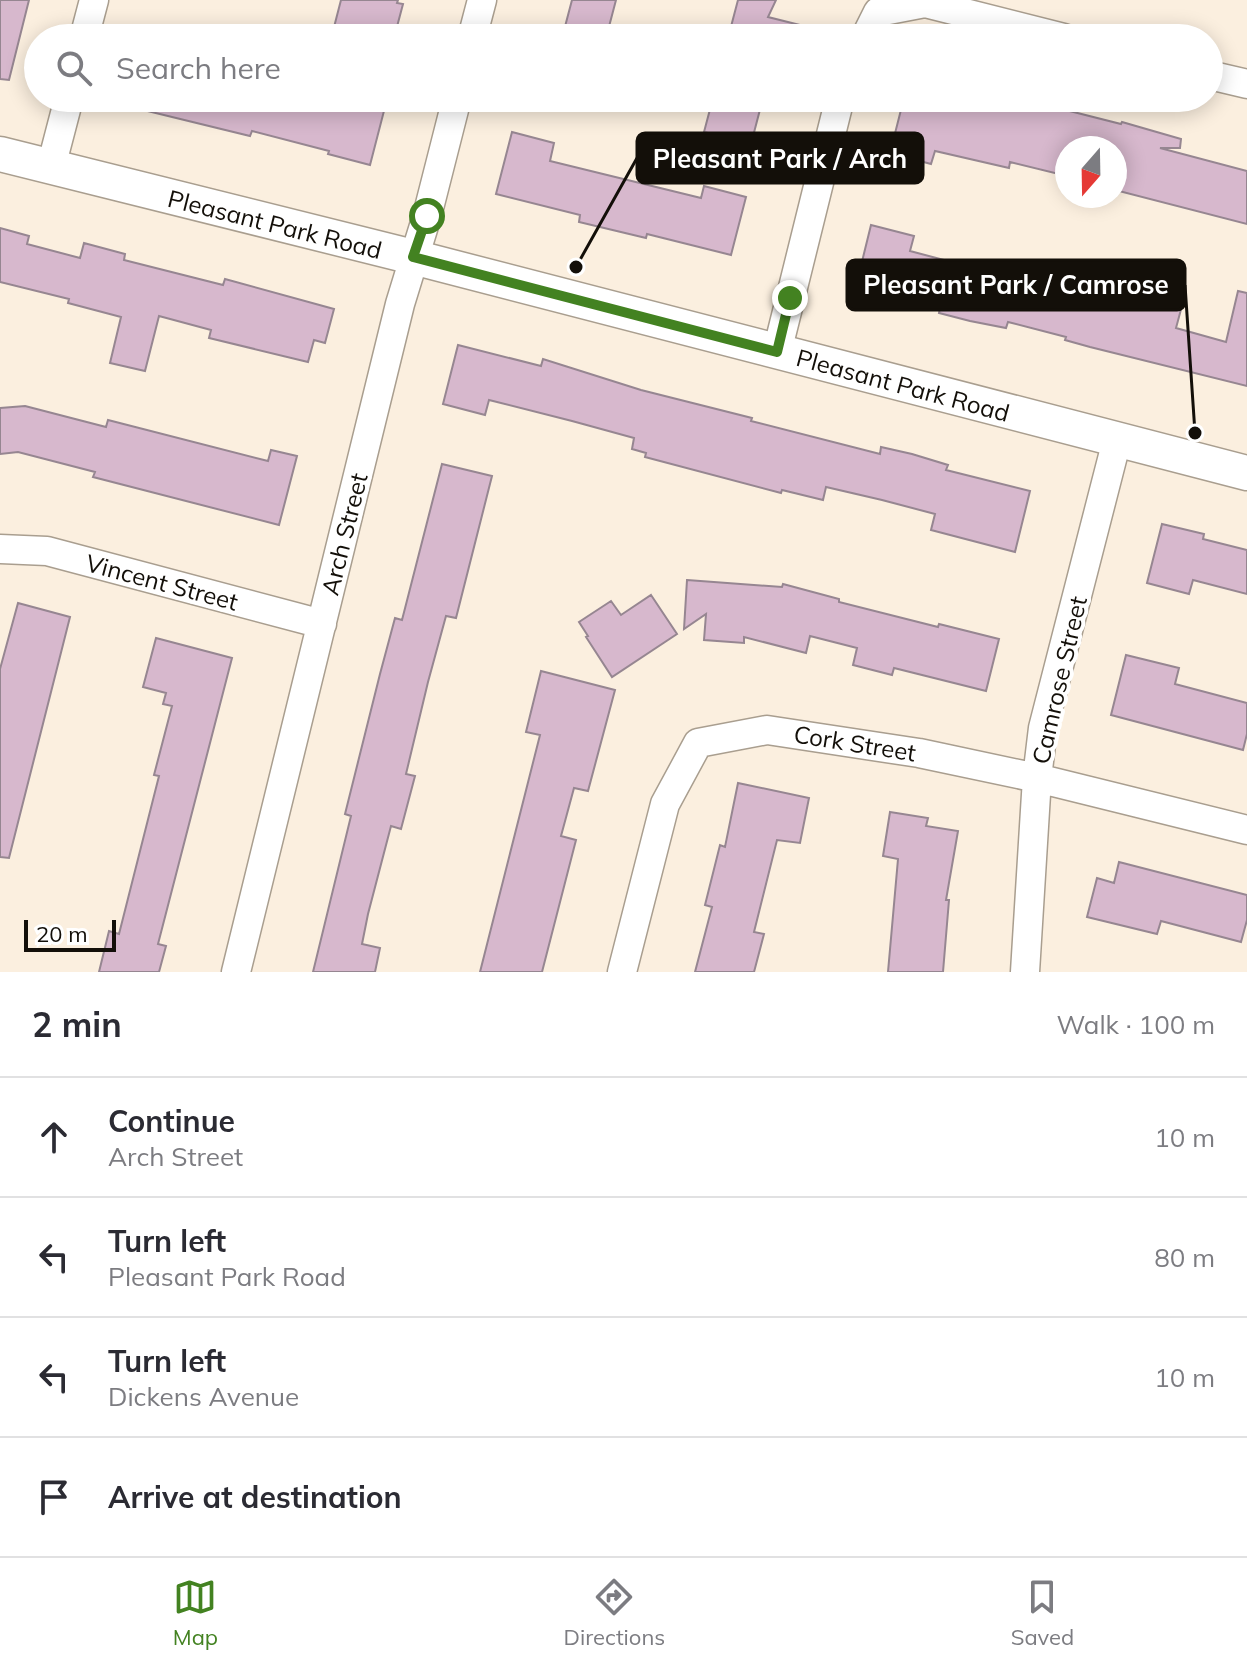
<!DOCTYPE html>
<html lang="en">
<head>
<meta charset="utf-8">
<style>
	body { margin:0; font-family:Mulish,sans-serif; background:#f2f2f3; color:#2b2b33 }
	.compass { position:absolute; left:1055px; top:136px; width:72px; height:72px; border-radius:50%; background:#fff; box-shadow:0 4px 20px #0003; rotate:200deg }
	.scale { position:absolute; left:24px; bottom:20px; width:92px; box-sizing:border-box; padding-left:8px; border:4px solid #130f09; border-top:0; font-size:22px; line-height:28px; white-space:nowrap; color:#130f09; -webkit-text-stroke:6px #fff; paint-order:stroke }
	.stop { position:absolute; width:24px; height:24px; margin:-18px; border:6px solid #438221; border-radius:50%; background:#fff }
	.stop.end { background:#438221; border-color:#fff; box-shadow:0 2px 8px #0008 }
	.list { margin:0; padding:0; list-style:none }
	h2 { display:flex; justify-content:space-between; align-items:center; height:104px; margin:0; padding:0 32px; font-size:34px }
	h2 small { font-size:26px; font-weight:400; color:#7c7c81 }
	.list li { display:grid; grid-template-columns:52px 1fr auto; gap:24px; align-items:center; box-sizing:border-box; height:120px; padding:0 32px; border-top:2px solid #e1e1e2 }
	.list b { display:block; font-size:30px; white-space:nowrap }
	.list p { margin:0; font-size:26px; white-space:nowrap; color:#7c7c81 }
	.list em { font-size:26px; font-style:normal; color:#7c7c81 }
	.icon { flex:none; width:44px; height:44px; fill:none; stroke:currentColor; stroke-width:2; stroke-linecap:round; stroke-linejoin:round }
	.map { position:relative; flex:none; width:1247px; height:972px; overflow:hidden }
	.search { position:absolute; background:#fff; box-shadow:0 4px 20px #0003; left:24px; right:24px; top:24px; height:88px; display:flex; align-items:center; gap:20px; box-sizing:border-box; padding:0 28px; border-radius:44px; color:#7c7c81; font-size:30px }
	.sheet { height:584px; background:#fff }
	nav { display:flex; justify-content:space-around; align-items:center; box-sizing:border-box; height:112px; border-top:2px solid #e1e1e2; background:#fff; font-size:22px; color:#7c7c81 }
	nav a { display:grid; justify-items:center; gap:4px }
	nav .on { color:#438221 }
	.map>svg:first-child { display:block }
</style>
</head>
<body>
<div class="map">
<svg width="1247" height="972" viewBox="0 0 1247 972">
	<rect width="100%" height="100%" fill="#fbefdf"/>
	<!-- building -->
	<path fill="#d7b8cd" stroke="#968691" stroke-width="2" d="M0,0h29l-20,80 -9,-1z
		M341,0h57l-1,3 6,1 -9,34h-33l-28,-7z
		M572,0h44l-10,38h-44z
		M738,0h38l-8,17 48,12 -1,9h-87z
		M132,98h220l33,9 -15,58 -42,-11 1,-3 -77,-20 -2,5 -119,-29z
		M713,98h50l-12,46 -47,-12z
		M904,98h101l36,9 1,-3 79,20 1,-2 59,17 -1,9h-20l87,23v53l-132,-34v-42h-48v28l-57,-14 -1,6 -74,-17 -4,13 -41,-11z
		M512,132l42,11 -4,18 151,37 3,-12 42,11 -15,58 -84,-21 -1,4 -67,-16 1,-7 -84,-21z
		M871,225l43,11 -4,15 151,40 3,-15 75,21 1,-6 43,11 -7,26 50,14 12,-51 9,2v93l-157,-39 -25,-7 1,-3 -58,-15 -2,6 -36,-7 -31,-8 1,-5 -84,-22z
		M0,228l29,8 -2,8 53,14 4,-15 41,11 -1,6 99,25 2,-6 109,30 -9,34 -11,-3 -6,22 -99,-24 2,-8 -52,-14 -14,55 -35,-8 11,-46 -53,-14 1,-4 -69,-17z
		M458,345l83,21 2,-7 98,31 111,28 -1,3 129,33 1,-7 31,7 36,11 -2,5 84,21 -15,61 -84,-22 4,-16 -53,-14 -56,-13 -3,13 -41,-10 -1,3 -136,-36 1,-4 -14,-4 2,-11 -62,-17 -83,-21 -4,15 -42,-11z
		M25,406l81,21 2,-7 160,41 3,-11 26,6 -18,69 -186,-48 2,-5 -77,-20 -18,2v-46z
		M442,464l50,12 -36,142 -10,-2 -18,66 -22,92 9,2 -14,53 -10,-3 -23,88 -6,30 18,4 -5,24h-62l38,-156 -6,-2 35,-140 15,-56 7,2z
		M1162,524l42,10 -1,5 44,11v44l-54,-14 -4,14 -42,-11z
		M687,580l95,7 1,-3 56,15v3l99,25 1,-3 60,15 -13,52 -92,-23 -2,7 -39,-10 4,-17 -47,-12 -4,17 -62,-16v6l-40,-3 2,-26 -22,15z
		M651,595l26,39 -65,43 -26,-40 2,-1 -9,-14 32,-21 10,14z
		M18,603l52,14 -61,241 -9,-1v-188z
		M156,638l76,20 -74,286 8,2 -7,26h-60l10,-41 10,3 40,-158 -5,-1 18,-69 -9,-2 3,-11 -23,-6z
		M1126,655l53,13 -4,16 72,19v31l-4,16 -132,-35z
		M541,671l74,19 -27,101 -14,-3 -13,48 15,4 -34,132h-62l60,-237 -14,-3z
		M738,783l71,15 -9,45 -23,-3 -23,92 10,2 -10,38h-59l17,-65 -7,-2 15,-60 5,2z
		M890,812l38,6 -2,8 32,5 -12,69h3l-6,72h-55l10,-113 -15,-3z
		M1119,862l128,33v25l-6,22 -80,-21 -4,13 -70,-17 10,-39 17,5z"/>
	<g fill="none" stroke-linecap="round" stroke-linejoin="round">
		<defs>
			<path id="minor" d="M84,38l10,-38
				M472,38l10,-38
				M865,38l13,-26 47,-9 139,35
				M1209,75l38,9
				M51,167l18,-69
				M777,352l63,-254
				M0,549l47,2 275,73
				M236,972l164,-668 27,-88 30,-118
				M622,972l43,-168 33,-61 69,-13 152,23 118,25 210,52
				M1025,972l12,-194 6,-50 74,-288"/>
			<path id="tertiary" d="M0,154l413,103 834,216"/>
		</defs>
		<!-- minor casing -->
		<use href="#minor" stroke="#a99e8f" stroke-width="31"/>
		<!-- tertiary casing -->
		<use href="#tertiary" stroke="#a99e8f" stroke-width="37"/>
		<!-- minor -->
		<use href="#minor" stroke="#fff" stroke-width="28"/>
		<!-- tertiary -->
		<use href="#tertiary" stroke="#fff" stroke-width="34"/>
	</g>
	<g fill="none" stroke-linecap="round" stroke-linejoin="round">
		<!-- route -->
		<path stroke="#438221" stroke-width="10" d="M427,216l-14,41 364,95 13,-54"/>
	</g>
	<g text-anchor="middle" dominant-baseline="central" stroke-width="8" stroke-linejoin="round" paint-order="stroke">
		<!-- street labels -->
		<g font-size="24" fill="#130f09" stroke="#fff">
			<text transform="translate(275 224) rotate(14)">Pleasant Park Road</text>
			<text transform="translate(903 385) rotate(15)">Pleasant Park Road</text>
			<text transform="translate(344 534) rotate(-76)">Arch Street</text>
			<text transform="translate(162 582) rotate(15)">Vincent Street</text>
			<text transform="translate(1059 680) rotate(-77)">Camrose Street</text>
			<text transform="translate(855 743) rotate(9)">Cork Street</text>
		</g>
	</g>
	<!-- callouts -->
	<path fill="none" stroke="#130f09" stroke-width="3" d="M576 267L637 158M1195 433L1185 285"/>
	<g fill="#130f09" stroke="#fff" stroke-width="3">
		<circle cx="576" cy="267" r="8"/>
		<circle cx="1195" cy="433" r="8"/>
	</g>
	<g fill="#130f09" stroke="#130f09" stroke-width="3">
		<rect x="637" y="133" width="286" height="50" rx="8"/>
		<rect x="847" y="260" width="338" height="50" rx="8"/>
	</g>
	<g font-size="26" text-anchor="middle" font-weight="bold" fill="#fff">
		<text x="780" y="168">Pleasant Park / Arch</text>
		<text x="1016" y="294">Pleasant Park / Camrose</text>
	</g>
</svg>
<svg class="compass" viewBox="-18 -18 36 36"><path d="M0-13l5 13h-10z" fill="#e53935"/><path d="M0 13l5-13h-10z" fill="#7c7c81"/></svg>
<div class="scale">20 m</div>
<div class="stop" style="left:427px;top:216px"></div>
<div class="stop end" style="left:790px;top:298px"></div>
<div class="search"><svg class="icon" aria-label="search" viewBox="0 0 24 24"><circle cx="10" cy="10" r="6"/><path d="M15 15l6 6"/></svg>Search here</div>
</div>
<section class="sheet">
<h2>2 min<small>Walk · 100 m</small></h2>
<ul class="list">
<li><svg class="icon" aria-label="ahead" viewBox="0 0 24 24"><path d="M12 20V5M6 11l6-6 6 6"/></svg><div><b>Continue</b><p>Arch Street</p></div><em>10 m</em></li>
<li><svg class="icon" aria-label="left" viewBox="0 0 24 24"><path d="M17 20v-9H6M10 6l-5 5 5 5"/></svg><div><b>Turn left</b><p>Pleasant Park Road</p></div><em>80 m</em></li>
<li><svg class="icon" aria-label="left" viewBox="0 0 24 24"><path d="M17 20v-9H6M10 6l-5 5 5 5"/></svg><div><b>Turn left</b><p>Dickens Avenue</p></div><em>10 m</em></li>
<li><svg class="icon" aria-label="arrive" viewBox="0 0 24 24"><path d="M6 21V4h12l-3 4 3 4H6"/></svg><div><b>Arrive at destination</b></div></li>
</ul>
</section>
<nav>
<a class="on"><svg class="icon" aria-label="map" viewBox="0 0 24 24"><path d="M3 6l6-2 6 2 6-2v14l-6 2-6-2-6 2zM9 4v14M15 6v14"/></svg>Map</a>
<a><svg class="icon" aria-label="directions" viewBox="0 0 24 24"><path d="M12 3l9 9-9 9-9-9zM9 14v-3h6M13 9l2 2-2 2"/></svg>Directions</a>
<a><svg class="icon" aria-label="saved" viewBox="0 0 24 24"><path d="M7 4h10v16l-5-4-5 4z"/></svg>Saved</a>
</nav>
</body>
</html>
